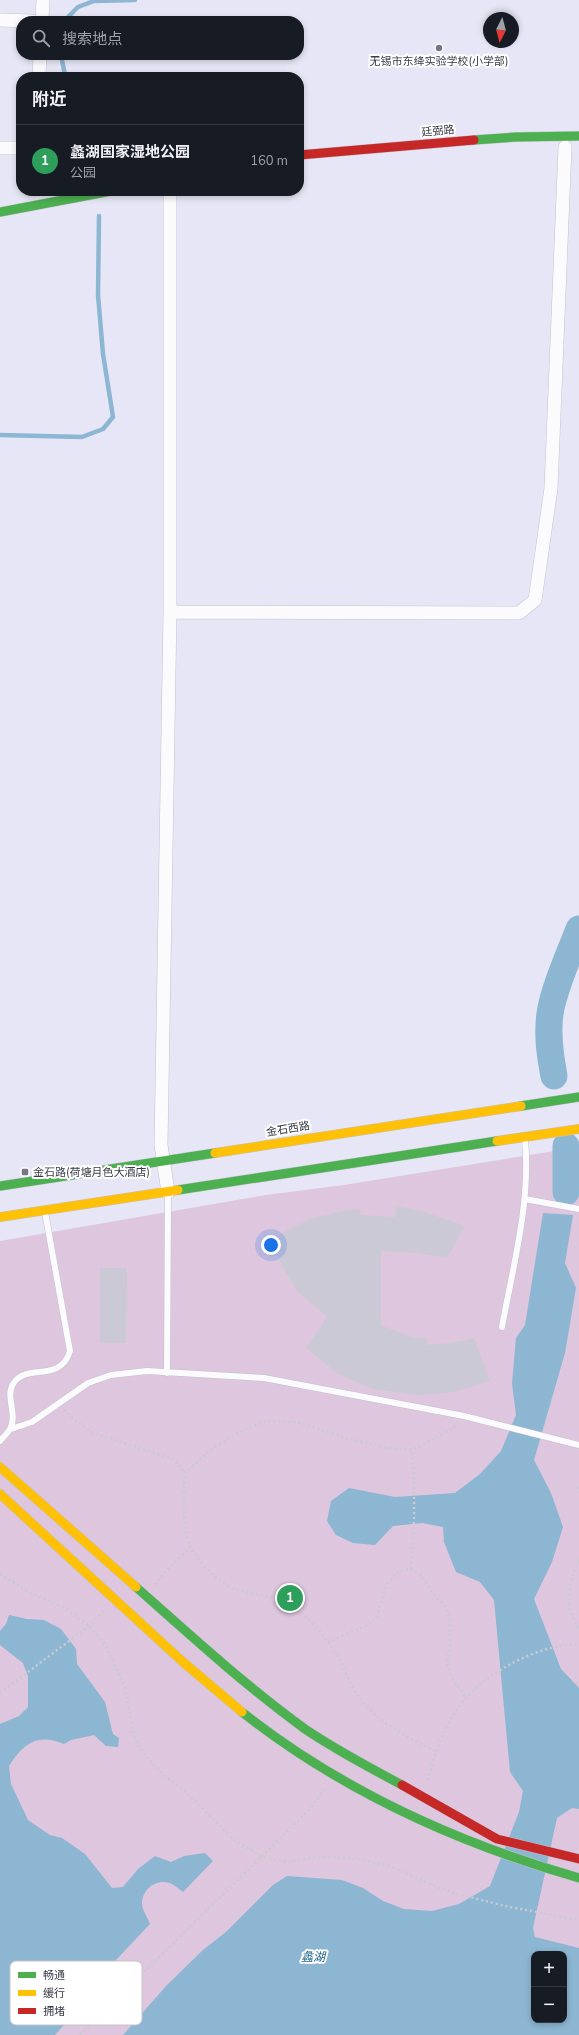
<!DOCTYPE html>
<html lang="zh">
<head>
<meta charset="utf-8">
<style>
	body { margin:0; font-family:"Nunito Sans","Noto Sans SC",sans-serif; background:#242831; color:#f1f3f6 }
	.controls { position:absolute; right:12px; bottom:12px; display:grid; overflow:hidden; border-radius:8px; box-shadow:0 2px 6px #0003 }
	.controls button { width:36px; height:36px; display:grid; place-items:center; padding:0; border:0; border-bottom:1px solid #363941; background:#171b24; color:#f1f3f6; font:20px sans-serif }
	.compass { position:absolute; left:483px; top:12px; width:36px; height:36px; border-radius:50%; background:#171b24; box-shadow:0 2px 6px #0003; rotate:186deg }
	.you { position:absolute; left:271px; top:1245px; width:14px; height:14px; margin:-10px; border:3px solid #fff; border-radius:50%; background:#1a73e8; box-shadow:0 0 0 6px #1a73e833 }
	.badge { display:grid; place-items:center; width:26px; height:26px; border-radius:50%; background:#767785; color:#fff; font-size:13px; font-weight:700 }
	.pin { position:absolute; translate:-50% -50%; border:2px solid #fff; box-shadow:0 1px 4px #0006 }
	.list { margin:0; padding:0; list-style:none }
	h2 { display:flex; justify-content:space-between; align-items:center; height:52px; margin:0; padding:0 16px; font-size:17px }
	h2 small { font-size:13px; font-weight:400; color:#9ea1a6 }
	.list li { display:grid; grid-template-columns:26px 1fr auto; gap:12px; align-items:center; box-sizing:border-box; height:72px; padding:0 16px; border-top:1px solid #363941 }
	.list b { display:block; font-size:15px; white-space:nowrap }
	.list p { margin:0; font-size:13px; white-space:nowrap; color:#9ea1a6 }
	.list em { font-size:13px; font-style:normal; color:#9ea1a6 }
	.icon { flex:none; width:22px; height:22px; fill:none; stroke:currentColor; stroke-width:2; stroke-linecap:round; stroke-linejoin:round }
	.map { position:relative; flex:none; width:579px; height:2035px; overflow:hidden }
	.search { position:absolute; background:#171b24; box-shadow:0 2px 6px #0003; left:16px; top:16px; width:288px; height:44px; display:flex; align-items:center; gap:10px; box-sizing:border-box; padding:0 14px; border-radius:16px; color:#9ea1a6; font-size:15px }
	.panel { position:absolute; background:#171b24; box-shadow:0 2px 6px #0003; left:16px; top:72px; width:288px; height:124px; border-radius:16px }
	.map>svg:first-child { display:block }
</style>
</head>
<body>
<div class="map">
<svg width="579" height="2035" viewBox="0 0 579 2035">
	<rect width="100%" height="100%" fill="#e6e6f6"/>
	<!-- green -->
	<path fill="#ddc6de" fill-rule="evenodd" d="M579,1147v888h-579v-794l266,-46 78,-10zM534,1954h30v66h-30z"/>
	<!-- water -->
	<path fill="#8cb6d2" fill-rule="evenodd" d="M543,1213l30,2 -8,48 11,25 -11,65 -31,107 17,33 12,34 -11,35 -18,37 27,70 18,19v121l-7,-1 -15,10 -24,110 2,9 44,11v87h-456l44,-50 36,-35 24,-19 46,-46 14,-9 55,4 21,8 20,13 21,8 28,2 27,-7 31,-18 29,-74 4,-21 -13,-19 -16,-172 -14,-18 -24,-10 -12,-30 -1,-15 -21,-4 -29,3 -18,19 -22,-2 -17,-8 -9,-14 4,-20 18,-13 46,9 60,-4 25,-19 21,-23 15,-36 -4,-32 4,-45 9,-13zM534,1954h30v66h-30z
		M9,1615l18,4 17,1 17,9 15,20 1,15 28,38 8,32 6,4 -1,9 -12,-1 -12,-11 -23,5 -7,4c-27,-11 -40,-1 -55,22l2,18 17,36 22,15 12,3 23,16 27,34 11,-1 15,-18 17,-13 16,6 13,-6 21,-3 8,8 -30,31c-3,-2 -8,-7 -13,-9 -14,-4 -28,6 -28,21 0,6 6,14 8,20l-53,56 -17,27 -25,28h-55v-311l19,-8 9,-9v-31l-5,-13 -23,-18v-14l6,-7z"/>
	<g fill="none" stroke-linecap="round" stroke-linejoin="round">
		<!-- stream -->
		<path stroke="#8cb6d2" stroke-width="4.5" d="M64,21l14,-14 16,-6 41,-1
			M61,55l4,20 4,2
			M0,435l82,2 21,-8 10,-12 -10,-63 -5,-59 1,-79"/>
		<!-- river -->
		<path stroke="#8cb6d2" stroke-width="27" d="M554,1076c-4,-21 -7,-41 -4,-62 3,-24 20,-61 29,-85
			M566,1146v46"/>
	</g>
	<!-- building -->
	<path fill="#ccc9d6" d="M397,1206l25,5 43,15 -18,32 -29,-5 -37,-2v74l30,12 17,2 -1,6 23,-2 24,-5 16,43 -36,11 -38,3 -43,-6 -35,-15 -32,-26 21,-31 -31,-27 -20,-35 -6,3 -7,-12 23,-15 26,-13 31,-7 17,-2 1,6 34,2z
		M100,1268h27l-1,75h-26z"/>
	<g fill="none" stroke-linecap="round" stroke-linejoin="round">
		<defs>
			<path id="lane" d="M525,1199l54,10
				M502,1327c11,-61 29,-125 23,-188
				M167,1373l1,-180
				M11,1429l21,-7 56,-39 23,-8 36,-4 117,7 200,38 115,29
				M0,1441c3,-4 8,-8 10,-12 8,-15 -5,-32 3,-45 13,-22 47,0 57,-33l-25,-139"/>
			<path id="street" d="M0,20l32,1
				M42,21l1,-21
				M39,77l1,-22
				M0,148h21
				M170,612l349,1 16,-13 16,-112 14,-341
				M168,1192l-7,-47 9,-533v-421"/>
			<path id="fast" d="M474,140l42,-3 63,-1
				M0,212l111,-21
				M521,1106l58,-9
				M0,1186l215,-33
				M178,1190l319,-49
				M136,1587c55,49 110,99 169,142 31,21 65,39 97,56
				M242,1712c100,79 215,131 337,166"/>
			<path id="slow" d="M497,1141l82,-12
				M215,1153l306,-47
				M0,1217l178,-27
				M0,1467l136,120
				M0,1494l183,168 59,50"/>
			<path id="jam" d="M299,155l175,-15
				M402,1785l95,54 82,20"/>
		</defs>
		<!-- lane casing -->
		<use href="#lane" stroke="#c2c2cf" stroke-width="7"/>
		<!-- street casing -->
		<use href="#street" stroke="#c2c2cf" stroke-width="14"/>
		<!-- fast casing -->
		<use href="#fast" stroke="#c2c2cf" stroke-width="10"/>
		<!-- slow casing -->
		<use href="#slow" stroke="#c2c2cf" stroke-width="10"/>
		<!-- jam casing -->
		<use href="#jam" stroke="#c2c2cf" stroke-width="10"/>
		<!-- path -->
		<path stroke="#cacad0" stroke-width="2.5" stroke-dasharray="2 3" stroke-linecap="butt" d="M64,1410l12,11 17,12 80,26 12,14
			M577,1487l2,5
			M579,1560c-11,23 -16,46 0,68
			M411,1569c4,-41 4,-79 1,-119
			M0,1574l31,19 34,15 24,18 16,18 20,43 8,46 6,15 24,26 24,19 46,46 28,17 26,6 34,-5 37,2 31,7 48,21 21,7 47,12 74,14
			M156,1585l1,-4 33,-34
			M328,1642l40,-17 9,-8 9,-32 13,-14 12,-2 11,7 10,16 13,14 5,15v23l-3,19 5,15 14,20
			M0,1693l89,-67 15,-16
			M435,1751c-31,-15 -65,-33 -83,-64 -4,-8 -7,-17 -11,-25 -11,-20 -28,-41 -47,-54 -18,-13 -36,-13 -57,-18 -17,-5 -38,-27 -46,-42 -9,-18 -7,-56 -6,-75l28,-25 32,-19 22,-8 30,1 49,16 37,9 29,3 42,-22 3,-4
			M428,1780c7,-29 18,-60 38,-82 26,-29 74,-53 113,-54
			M80,2035l230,-226 15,-21"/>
		<!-- lane -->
		<use href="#lane" stroke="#fbfbfe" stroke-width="6"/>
		<!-- street -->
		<use href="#street" stroke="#fbfbfe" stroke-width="13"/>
		<!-- fast -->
		<use href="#fast" stroke="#4caf50" stroke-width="9"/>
		<!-- slow -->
		<use href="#slow" stroke="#ffc107" stroke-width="9"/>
		<!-- jam -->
		<use href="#jam" stroke="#c62828" stroke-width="9"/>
	</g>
	<!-- markers -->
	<g fill="#767785" stroke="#fff" stroke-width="1.5">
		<circle cx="439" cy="48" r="4"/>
		<rect x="21" y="1168" width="8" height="8" rx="2"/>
	</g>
	<g text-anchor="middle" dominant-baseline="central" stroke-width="4" stroke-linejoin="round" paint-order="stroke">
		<!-- poi labels -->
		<g font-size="11" fill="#3a3b48" stroke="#fff">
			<text x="439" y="61">无锡市东绛实验学校(小学部)</text>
			<text x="33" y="1172" text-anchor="start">金石路(荷塘月色大酒店)</text>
		</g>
		<!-- street labels -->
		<g font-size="11" fill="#3a3b48" stroke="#fff">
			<text transform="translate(438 131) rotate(-5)">廷弼路</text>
			<text transform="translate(288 1129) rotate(-9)">金石西路</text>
		</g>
		<!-- water labels -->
		<g font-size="12" font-style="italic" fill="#165f82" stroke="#fff">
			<text x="313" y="1957">蠡湖</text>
		</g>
	</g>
	<!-- legend -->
	<rect x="10" y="1961" width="132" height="64" rx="6" fill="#fff" stroke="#c4c4c8" stroke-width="1"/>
	<rect x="18" y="1972" width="18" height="6" fill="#4caf50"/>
	<rect x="18" y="1990" width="18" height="6" fill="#ffc107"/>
	<rect x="18" y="2008" width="18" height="6" fill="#c62828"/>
	<g font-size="11" fill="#3a3b48">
		<text x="43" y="1979">畅通</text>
		<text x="43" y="1997">缓行</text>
		<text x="43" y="2015">拥堵</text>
	</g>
</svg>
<div class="controls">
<button>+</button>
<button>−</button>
</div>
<svg class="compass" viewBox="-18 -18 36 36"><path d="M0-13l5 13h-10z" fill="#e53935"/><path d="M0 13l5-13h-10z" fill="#9ea1a6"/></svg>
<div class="you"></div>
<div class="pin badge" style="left:290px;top:1598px;background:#2e9e5b">1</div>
<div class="search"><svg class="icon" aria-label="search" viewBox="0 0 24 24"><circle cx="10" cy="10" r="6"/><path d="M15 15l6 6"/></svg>搜索地点</div>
<section class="panel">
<h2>附近<small></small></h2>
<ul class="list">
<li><span class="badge" style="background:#2e9e5b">1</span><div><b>蠡湖国家湿地公园</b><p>公园</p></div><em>160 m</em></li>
</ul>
</section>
</div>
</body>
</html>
